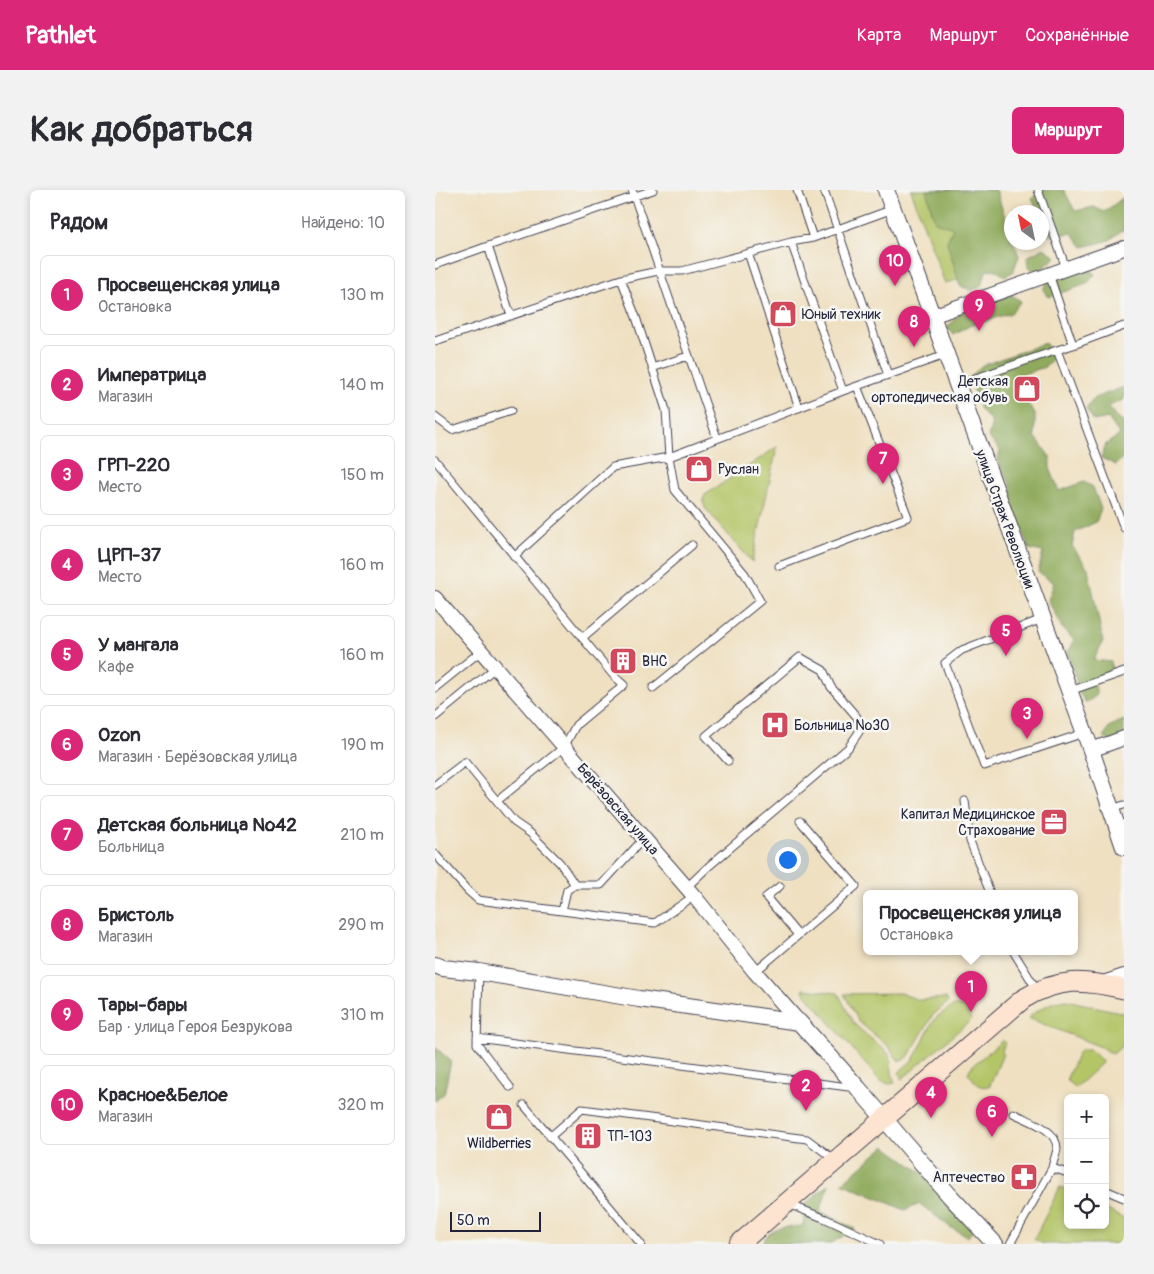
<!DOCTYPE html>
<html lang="ru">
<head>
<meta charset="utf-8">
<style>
	body { margin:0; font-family:Pangolin,sans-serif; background:#f2f2f3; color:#2b2b33 }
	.controls { position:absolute; right:15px; bottom:15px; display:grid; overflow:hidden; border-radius:8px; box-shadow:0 2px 8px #0003 }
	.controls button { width:45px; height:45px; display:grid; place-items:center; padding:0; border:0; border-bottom:1px solid #e1e1e2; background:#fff; color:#2b2b33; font:25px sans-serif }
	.compass { position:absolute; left:569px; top:15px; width:45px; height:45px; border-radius:50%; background:#fff; box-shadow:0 2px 8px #0003; rotate:327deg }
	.scale { position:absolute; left:15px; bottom:12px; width:91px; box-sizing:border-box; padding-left:5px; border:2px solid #22223b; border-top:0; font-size:14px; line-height:18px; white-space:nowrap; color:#22223b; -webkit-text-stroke:4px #f6f6f2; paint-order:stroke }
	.you { position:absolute; left:352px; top:669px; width:18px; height:18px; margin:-12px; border:4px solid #fff; border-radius:50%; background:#1a73e8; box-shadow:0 0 0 8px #1a73e833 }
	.badge { display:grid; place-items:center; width:32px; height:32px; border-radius:50%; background:#db2777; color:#fff; font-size:16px; font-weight:700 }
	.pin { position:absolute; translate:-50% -41px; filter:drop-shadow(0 1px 2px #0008) }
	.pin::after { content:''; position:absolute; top:26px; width:18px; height:15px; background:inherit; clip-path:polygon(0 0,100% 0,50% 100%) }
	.popup { position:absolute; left:428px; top:700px; width:215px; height:65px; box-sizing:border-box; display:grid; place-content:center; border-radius:8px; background:#fff; filter:drop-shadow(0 1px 4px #0005); font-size:16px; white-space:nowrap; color:#7c7c81 }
	.popup b { font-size:19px; color:#2b2b33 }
	.popup::after { content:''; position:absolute; left:50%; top:100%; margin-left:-10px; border:10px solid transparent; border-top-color:#fff }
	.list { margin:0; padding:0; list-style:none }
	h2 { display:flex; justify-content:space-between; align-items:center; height:65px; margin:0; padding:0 20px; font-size:21px }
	h2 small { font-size:16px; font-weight:400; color:#7c7c81 }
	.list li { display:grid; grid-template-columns:32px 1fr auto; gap:15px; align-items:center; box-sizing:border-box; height:80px; margin:0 10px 10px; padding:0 10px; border:1px solid #e1e1e2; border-radius:8px }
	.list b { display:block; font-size:19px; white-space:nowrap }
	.list p { margin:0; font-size:16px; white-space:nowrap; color:#7c7c81 }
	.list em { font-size:16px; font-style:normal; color:#7c7c81 }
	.icon { flex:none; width:28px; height:28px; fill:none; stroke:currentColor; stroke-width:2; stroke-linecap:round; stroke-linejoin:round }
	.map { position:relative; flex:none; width:689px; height:1054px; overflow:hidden; border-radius:8px }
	header { display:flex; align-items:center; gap:30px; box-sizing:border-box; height:70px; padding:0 25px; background:#db2777; color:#fff }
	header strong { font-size:24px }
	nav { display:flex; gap:28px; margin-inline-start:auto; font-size:18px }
	.intro { display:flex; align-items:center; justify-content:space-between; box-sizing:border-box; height:120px; padding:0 30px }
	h1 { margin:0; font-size:35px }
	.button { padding:12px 22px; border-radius:8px; background:#db2777; color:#fff; font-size:18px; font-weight:700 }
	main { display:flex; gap:30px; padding:0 30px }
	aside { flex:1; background:#fff; border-radius:8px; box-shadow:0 2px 8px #0003 }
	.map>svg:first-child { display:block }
</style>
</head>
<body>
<header>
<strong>Pathlet</strong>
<nav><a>Карта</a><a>Маршрут</a><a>Сохранённые</a></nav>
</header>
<div class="intro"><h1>Как добраться</h1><a class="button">Маршрут</a></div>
<main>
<aside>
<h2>Рядом<small>Найдено: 10</small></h2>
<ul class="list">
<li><span class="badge">1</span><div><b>Просвещенская улица</b><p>Остановка</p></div><em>130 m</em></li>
<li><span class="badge">2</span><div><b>Императрица</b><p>Магазин</p></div><em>140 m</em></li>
<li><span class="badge">3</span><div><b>ГРП-220</b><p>Место</p></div><em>150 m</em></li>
<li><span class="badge">4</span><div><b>ЦРП-37</b><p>Место</p></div><em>160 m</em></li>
<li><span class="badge">5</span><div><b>У мангала</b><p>Кафе</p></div><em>160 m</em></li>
<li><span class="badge">6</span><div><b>Ozon</b><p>Магазин · Берёзовская улица</p></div><em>190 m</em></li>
<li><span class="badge">7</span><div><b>Детская больница №42</b><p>Больница</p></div><em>210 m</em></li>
<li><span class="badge">8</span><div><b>Бристоль</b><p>Магазин</p></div><em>290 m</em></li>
<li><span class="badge">9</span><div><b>Тары-бары</b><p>Бар · улица Героя Безрукова</p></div><em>310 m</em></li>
<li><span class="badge">10</span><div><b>Красное&amp;Белое</b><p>Магазин</p></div><em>320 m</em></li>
</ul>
</aside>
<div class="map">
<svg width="689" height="1054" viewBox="0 0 689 1054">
	<rect width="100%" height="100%" fill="#f6f6f2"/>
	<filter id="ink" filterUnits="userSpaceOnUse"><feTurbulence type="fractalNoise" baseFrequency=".02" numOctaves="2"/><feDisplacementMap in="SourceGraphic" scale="10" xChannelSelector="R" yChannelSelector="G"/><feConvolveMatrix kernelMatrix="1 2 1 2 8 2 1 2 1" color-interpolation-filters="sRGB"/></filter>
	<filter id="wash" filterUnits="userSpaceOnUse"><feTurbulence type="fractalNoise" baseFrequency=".0096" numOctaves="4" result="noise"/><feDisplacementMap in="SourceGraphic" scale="20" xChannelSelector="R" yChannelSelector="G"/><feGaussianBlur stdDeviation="1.12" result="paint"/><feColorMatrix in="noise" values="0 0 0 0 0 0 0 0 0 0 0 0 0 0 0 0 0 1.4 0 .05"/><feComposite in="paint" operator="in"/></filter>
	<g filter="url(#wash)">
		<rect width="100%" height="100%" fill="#efe0c1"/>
		<!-- green -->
		<path fill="#b4c568" stroke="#6b7452" d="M476,0h82l24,67 -72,27z
			M342,257l-25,115 -47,-54 -2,-8 2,-5z
			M369,799l34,4 16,31 35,30c4,9 1,19 6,29l-6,1 -9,-3 -77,-90z
			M465,803l19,7 27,-2 2,4 -15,13 -25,42 -7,4 -3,-1 -9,-13 -30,-25 -15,-28z
			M631,810l58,13v31l-11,10 -12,-7 -73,-29c12,-9 22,-17 38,-18z
			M519,816l13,1 4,13 -69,59 -3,-6c3,-6 10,-8 14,-14 9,-12 15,-32 24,-42 5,-4 11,-8 17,-11z
			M568,850l2,2 -3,9 1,3 -13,31c-10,6 -16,-5 -22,-12l3,-6z
			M646,860h10l12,12 -28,26 -9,-8 12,-27z
			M625,997l8,3v35h37v-16l19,10v25h-81l-9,-5z"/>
		<!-- forest -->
		<path fill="#8faa5c" stroke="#58664c" d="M491,0h70l15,45v7l3,1 5,13 -6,16 -8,4 -11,-7 -8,2 -4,15 -11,4 -11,-4 -13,-44 6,-14 -18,-6z
			M606,0h23l11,21 19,-4 10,5 20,-15v34l-2,-1 -12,10 -27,7 -11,-14 -23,3 -7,-18 -1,-6h-2l-7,-14z
			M609,58l12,9 -16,14 -12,-3 -1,-11z
			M652,77l8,7 -8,10 -38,13 -6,-7 5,-10z
			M577,105l9,6 -10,12 -42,13 -16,9 -6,-7 15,-17z
			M610,153l10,13 -10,11 -28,9v14l18,24v22l15,21v11l9,23 25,-9 9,5 8,22 -5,13 -21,10 -3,14 16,22 15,73 -9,19 17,2 1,8 -18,11 3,14 -11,8 -6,-9 -12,-41 6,-13 -12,-12 -14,-28 6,-17 -16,-11 5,-20 -14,-3 -20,-53 3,-8 -14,-28 2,-10 -12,-13 4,-15 -12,-12 -10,-33 11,-11z
			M689,197v13l-15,6 6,10 9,7v33l-8,9 -15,-7 5,-14 14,-9 -12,-17 -14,3 -8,-12 8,-11z
			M689,530v19l-10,4 -11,-6 7,-11z
			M0,857l16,14 -7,33 -9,7z
			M450,956l36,26 53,57 -6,8 -18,-10 -30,-23 -15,6 -63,-27z
			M394,994l-9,27 35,18 -25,15h-68c8,-18 23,-17 41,-18l2,-22z"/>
	</g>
	<g filter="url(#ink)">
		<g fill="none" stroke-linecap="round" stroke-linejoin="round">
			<defs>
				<path id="service" d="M197,0l85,248
					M362,0l16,48
					M389,0l64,185
					M603,0l28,78
					M53,56l165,-56
					M313,63l51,155
					M0,75l53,-19 23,70
					M614,84l24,71 51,-19
					M186,89l15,38 30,93 3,47 174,-66 -52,-149
					M0,151l186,-62 37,-8h24l109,-29 22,-4 80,-29
					M638,155l-16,5 67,178
					M217,178l36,-12
					M521,195l101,-35
					M408,201l102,-36
					M0,227l17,13 59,-19
					M0,270l178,215 11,10 -48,40 -12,22 -67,54 -32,-39 -30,23
					M79,367l99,-90 56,-10 6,33 70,84 15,27 -107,87
					M344,376l129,-49 -51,-131
					M607,429l-80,31 -17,13 39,103 100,-33
					M147,448l110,-93
					M0,498l46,-37
					M635,501l54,-19
					M0,527l60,-49
					M62,611l17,21 16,11 30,30 15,22
					M530,611l5,40 20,52
					M675,619l14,-4
					M0,664l33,37 10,9 84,11 5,-21 8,-5h26l43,-47
					M345,696l-14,11 32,38
					M252,697l22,-21 139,-118 11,-16 -2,-15 -26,-30 -8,-17 -23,-13 -94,79 22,25
					M127,721l93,12 39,-27
					M578,761l24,39
					M44,782l-2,72 33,43
					M320,782l101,-86 -56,-65
					M42,848l379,50
					M89,915l117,139
					M578,923c15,8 44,15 44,36 -1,6 -4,13 -5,19
					M115,947l32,-28 225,30 28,21
					M670,1000l19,8
					M353,1014l38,15 54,25
					M575,1054l42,-76 16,5"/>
				<path id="minor" d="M497,126l192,-68
					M0,408l259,298 61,76 44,50
					M656,560l33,-12"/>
				<path id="tertiary" d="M451,0l205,560 33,97
					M0,775l8,3 36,4 160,27 160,23 59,66 92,108 45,48
					M668,794l21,-7"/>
				<path id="secondary" d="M304,1054l284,-245c36,-22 62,-19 101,-10"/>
			</defs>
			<!-- service casing -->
			<use href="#service" stroke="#413e4f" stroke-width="9"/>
			<!-- minor casing -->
			<use href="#minor" stroke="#413e4f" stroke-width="16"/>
			<!-- tertiary casing -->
			<use href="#tertiary" stroke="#413e4f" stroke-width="18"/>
			<!-- secondary casing -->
			<use href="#secondary" stroke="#413e4f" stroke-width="21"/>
			<!-- service -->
			<use href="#service" stroke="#fff" stroke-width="7"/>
			<!-- minor -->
			<use href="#minor" stroke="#fff" stroke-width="14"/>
			<!-- tertiary -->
			<use href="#tertiary" stroke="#fff" stroke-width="16"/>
			<!-- secondary -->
			<use href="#secondary" stroke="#fde4d1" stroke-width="19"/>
		</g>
	</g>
	<!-- icons -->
	<defs>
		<symbol id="shop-square" viewBox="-11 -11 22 22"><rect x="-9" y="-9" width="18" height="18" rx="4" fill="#d1495b" stroke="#f6f6f2"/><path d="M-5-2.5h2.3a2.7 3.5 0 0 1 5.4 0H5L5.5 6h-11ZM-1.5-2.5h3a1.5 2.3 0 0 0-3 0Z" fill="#fff"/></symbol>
		<symbol id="building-square" viewBox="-11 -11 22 22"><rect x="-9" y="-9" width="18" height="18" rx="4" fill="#d1495b" stroke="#f6f6f2"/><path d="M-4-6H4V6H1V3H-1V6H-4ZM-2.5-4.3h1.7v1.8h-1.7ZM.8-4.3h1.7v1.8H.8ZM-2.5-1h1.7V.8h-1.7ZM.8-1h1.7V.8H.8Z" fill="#fff"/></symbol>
		<symbol id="hospital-square" viewBox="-11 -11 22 22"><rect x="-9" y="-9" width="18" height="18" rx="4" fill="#d1495b" stroke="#f6f6f2"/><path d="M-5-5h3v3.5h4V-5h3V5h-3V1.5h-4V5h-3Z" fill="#fff"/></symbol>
		<symbol id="office-square" viewBox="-11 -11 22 22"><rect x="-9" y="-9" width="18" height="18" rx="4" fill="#d1495b" stroke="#f6f6f2"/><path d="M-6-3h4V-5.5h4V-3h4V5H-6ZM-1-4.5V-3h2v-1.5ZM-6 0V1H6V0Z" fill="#fff"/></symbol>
		<symbol id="pharmacy-square" viewBox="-11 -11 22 22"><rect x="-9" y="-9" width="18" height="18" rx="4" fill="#d1495b" stroke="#f6f6f2"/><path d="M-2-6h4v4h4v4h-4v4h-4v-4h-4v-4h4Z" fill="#fff"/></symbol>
	</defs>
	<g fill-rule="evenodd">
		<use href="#shop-square" x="332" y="108" width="32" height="32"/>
		<use href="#shop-square" x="576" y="183" width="32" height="32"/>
		<use href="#shop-square" x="248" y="263" width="32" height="32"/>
		<use href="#building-square" x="172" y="455" width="32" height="32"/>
		<use href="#hospital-square" x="324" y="519" width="32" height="32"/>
		<use href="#office-square" x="603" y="616" width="32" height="32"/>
		<use href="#shop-square" x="48" y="911" width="32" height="32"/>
		<use href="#building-square" x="137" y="930" width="32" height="32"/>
		<use href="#pharmacy-square" x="573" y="971" width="32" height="32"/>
	</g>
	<g text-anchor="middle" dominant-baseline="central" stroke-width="5" stroke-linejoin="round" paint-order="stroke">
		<!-- poi labels -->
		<g font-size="14" fill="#22223b" stroke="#f6f6f2" text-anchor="start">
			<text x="367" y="124">Юный техник</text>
			<text x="573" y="191" text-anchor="end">Детская<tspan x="573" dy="16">ортопедическая обувь</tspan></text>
			<text x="283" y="279">Руслан</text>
			<text x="207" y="471">ВНС</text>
			<text x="359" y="535">Больница №30</text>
			<text x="600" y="624" text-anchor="end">Капитал Медицинское<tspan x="600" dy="16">Страхование</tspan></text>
			<text x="172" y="946">ТП-103</text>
			<text x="64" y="953" text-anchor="middle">Wildberries</text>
			<text x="570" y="987" text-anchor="end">Аптечество</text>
		</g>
		<!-- street labels -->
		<g font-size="14" fill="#22223b" stroke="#f6f6f2">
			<text transform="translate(570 329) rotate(70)">улица Страж Революции</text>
			<text transform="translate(183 619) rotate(49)">Берёзовская улица</text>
		</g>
	</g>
</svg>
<div class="controls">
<button>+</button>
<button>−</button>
<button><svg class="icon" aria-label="locate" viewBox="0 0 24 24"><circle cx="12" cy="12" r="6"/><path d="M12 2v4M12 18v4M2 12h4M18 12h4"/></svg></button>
</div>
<svg class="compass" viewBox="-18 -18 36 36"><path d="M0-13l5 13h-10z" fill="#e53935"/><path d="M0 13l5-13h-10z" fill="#7c7c81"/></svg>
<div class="scale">50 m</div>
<div class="you"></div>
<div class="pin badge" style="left:536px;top:822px">1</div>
<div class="popup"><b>Просвещенская улица</b>Остановка</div>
<div class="pin badge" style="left:371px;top:921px">2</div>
<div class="pin badge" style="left:592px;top:549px">3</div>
<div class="pin badge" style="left:496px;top:928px">4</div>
<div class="pin badge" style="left:571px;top:466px">5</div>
<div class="pin badge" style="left:557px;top:947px">6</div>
<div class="pin badge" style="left:448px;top:294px">7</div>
<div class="pin badge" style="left:479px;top:157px">8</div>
<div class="pin badge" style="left:544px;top:141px">9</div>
<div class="pin badge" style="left:460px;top:96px">10</div>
</div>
</main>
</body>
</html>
